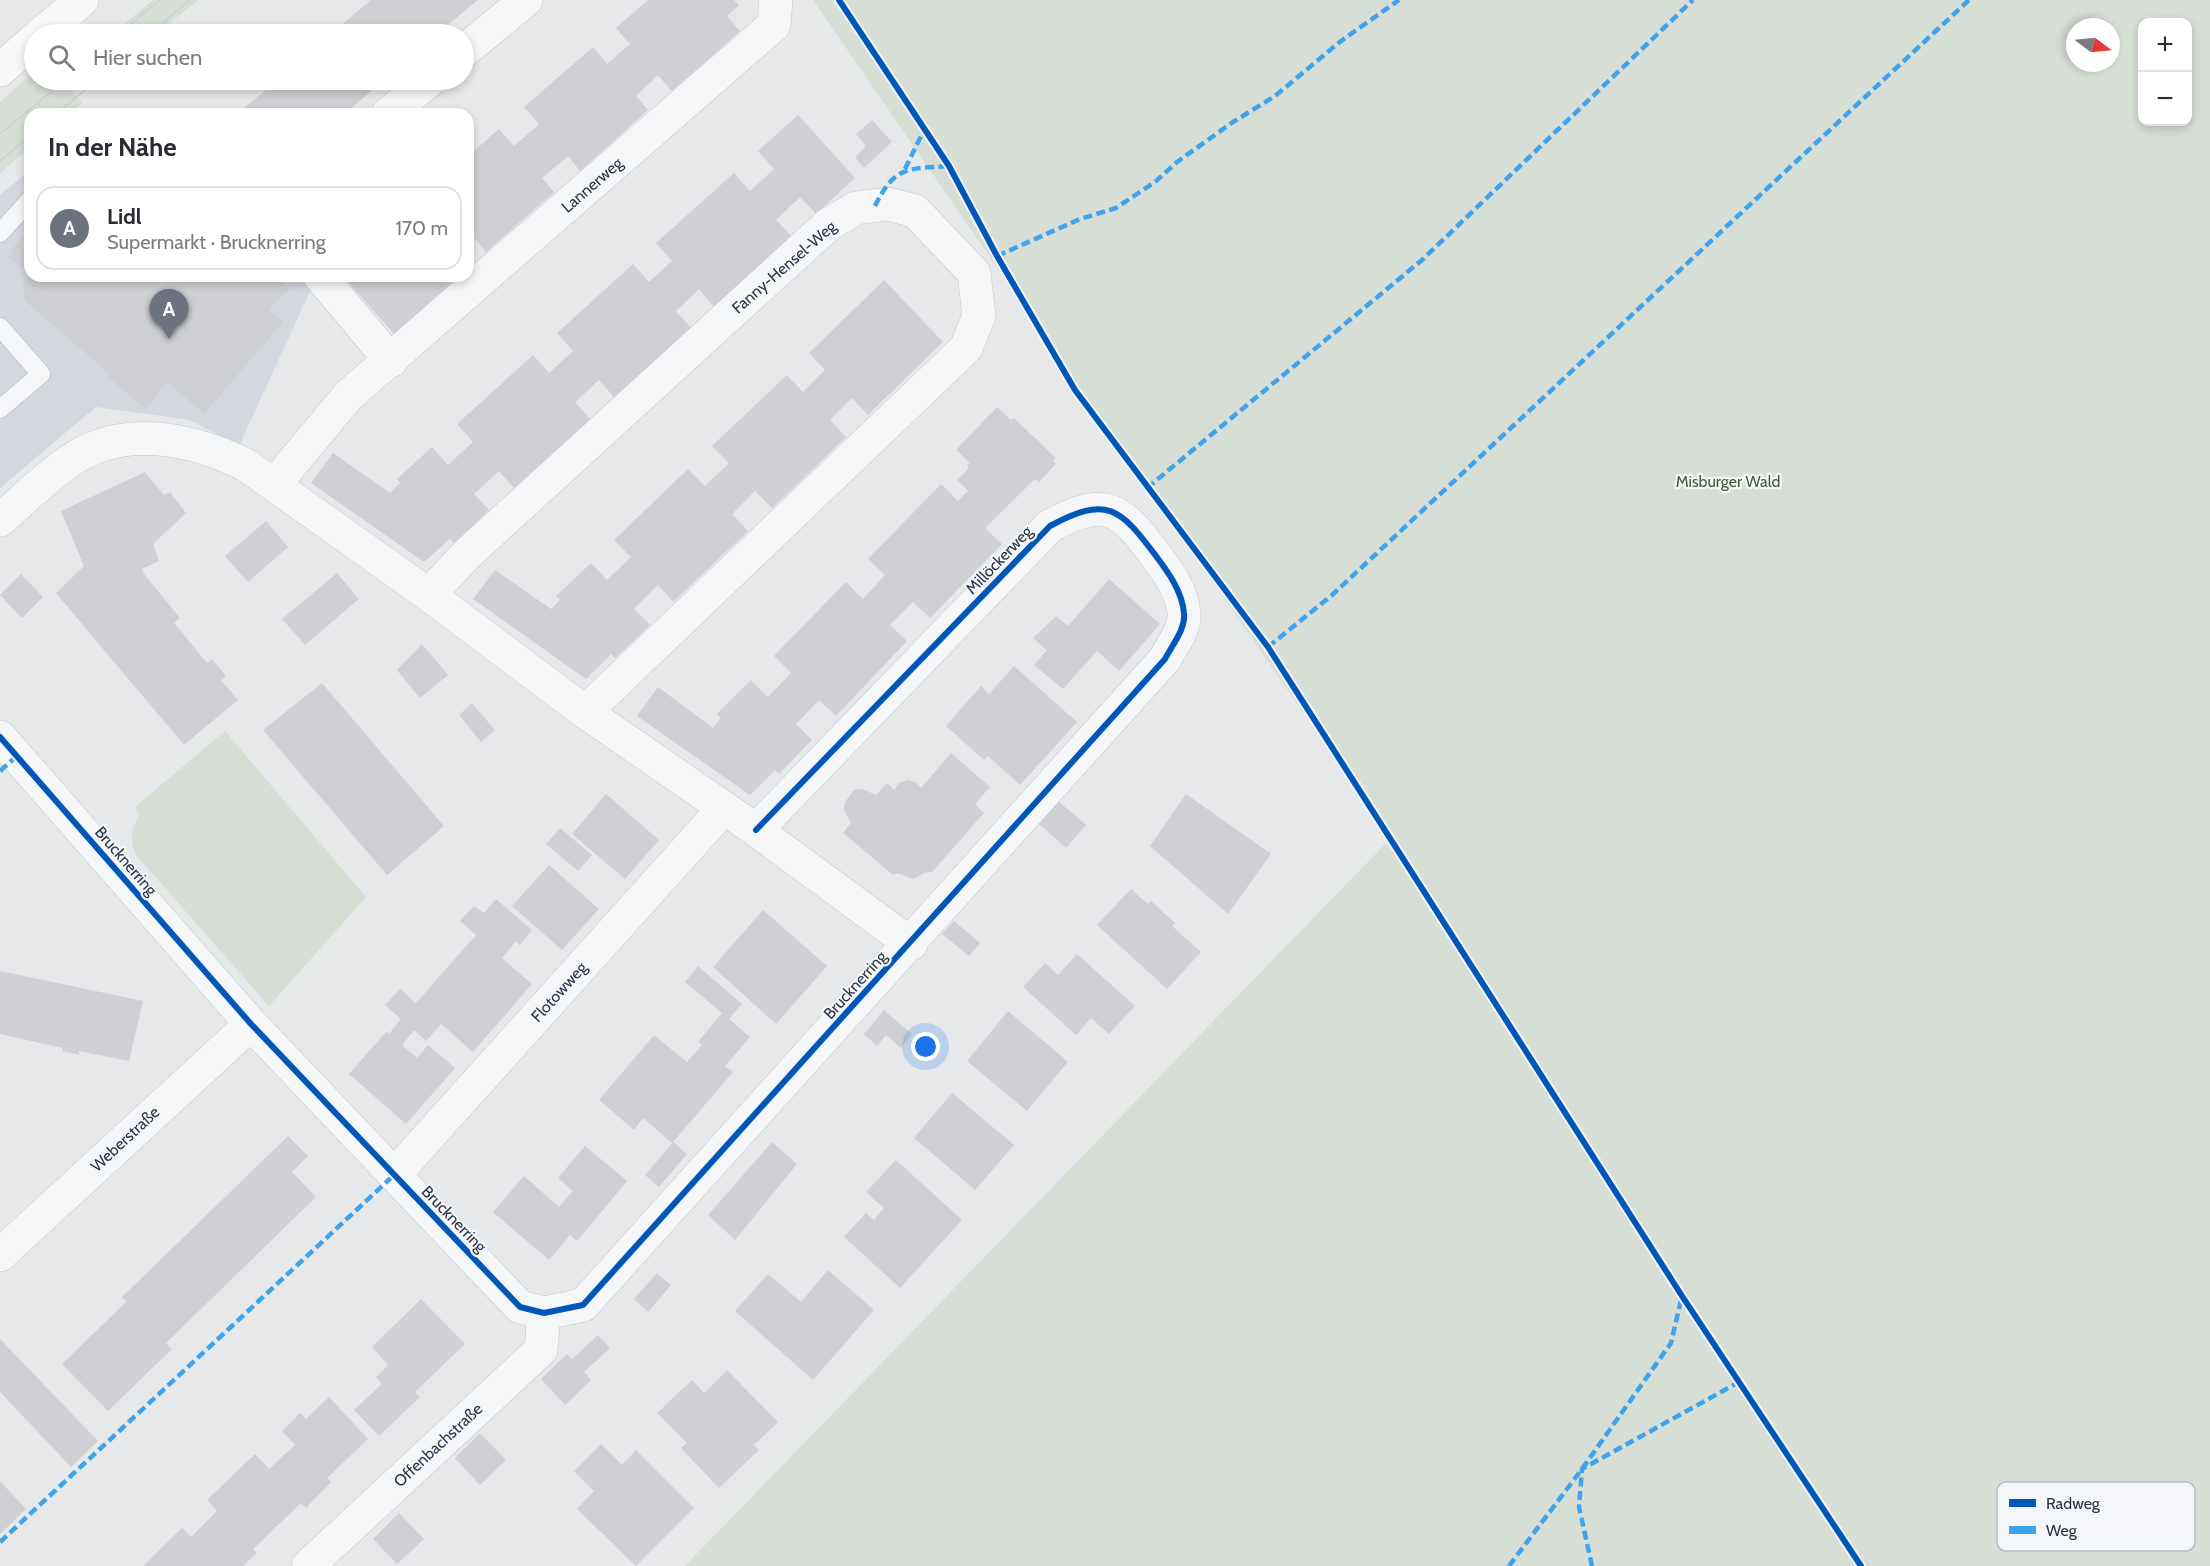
<!DOCTYPE html>
<html lang="de">
<head>
<meta charset="utf-8">
<style>
	body { margin:0; font-family:Cabin,sans-serif; background:#f7f7f7; color:#2b2b33 }
	.controls { position:absolute; right:18px; top:18px; display:grid; overflow:hidden; border-radius:12px; box-shadow:0 3px 9px #0003 }
	.controls button { width:54px; height:54px; display:grid; place-items:center; padding:0; border:0; border-bottom:2px solid #e1e1e2; background:#fff; color:#2b2b33; font:30px sans-serif }
	.compass { position:absolute; left:2066px; top:18px; width:54px; height:54px; border-radius:50%; background:#fff; box-shadow:0 3px 9px #0003; rotate:106deg }
	.you { position:absolute; left:926px; top:1047px; width:21px; height:21px; margin:-15px; border:4px solid #fff; border-radius:50%; background:#1a73e8; box-shadow:0 0 0 9px #1a73e833 }
	.badge { display:grid; place-items:center; width:39px; height:39px; border-radius:50%; background:#6c737f; color:#fff; font-size:20px; font-weight:700 }
	.pin { position:absolute; translate:-50% -50px; filter:drop-shadow(0 2px 3px #0008) }
	.pin::after { content:''; position:absolute; top:32px; width:21px; height:18px; background:inherit; clip-path:polygon(0 0,100% 0,50% 100%) }
	.list { margin:0; padding:0; list-style:none }
	h2 { display:flex; justify-content:space-between; align-items:center; height:78px; margin:0; padding:0 24px; font-size:26px }
	h2 small { font-size:20px; font-weight:400; color:#7c7c81 }
	.list li { display:grid; grid-template-columns:39px 1fr auto; gap:18px; align-items:center; box-sizing:border-box; height:84px; margin:0 12px 12px; padding:0 12px; border:2px solid #e1e1e2; border-radius:18px }
	.list b { display:block; font-size:22px; white-space:nowrap }
	.list p { margin:0; font-size:20px; white-space:nowrap; color:#7c7c81 }
	.list em { font-size:20px; font-style:normal; color:#7c7c81 }
	.icon { flex:none; width:33px; height:33px; fill:none; stroke:currentColor; stroke-width:2; stroke-linecap:round; stroke-linejoin:round }
	.map { position:relative; flex:none; width:2210px; height:1566px; overflow:hidden }
	.search { position:absolute; background:#fff; box-shadow:0 3px 9px #0003; left:24px; top:24px; width:450px; height:66px; display:flex; align-items:center; gap:15px; box-sizing:border-box; padding:0 21px; border-radius:33px; color:#7c7c81; font-size:22px }
	.panel { position:absolute; background:#fff; box-shadow:0 3px 9px #0003; left:24px; top:108px; width:450px; height:174px; border-radius:18px }
	.map>svg:first-child { display:block }
</style>
</head>
<body>
<div class="map">
<svg width="2210" height="1566" viewBox="0 0 2210 1566">
	<rect width="100%" height="100%" fill="#e6e8ea"/>
	<!-- built -->
	<path fill="#d4d7dd" d="M30,170v106h269l13,11 -73,159 -49,-26 -94,-13 -96,81v-293z"/>
	<!-- green -->
	<path fill="#d6ded6" fill-rule="evenodd" d="M153,0h45l-41,34h-45z
		M813,0h1397v1566h-1525l705,-727zM2142,22h46v100h-46zM2075,27h36v36h-36z
		M34,72v8h29l19,23 -12,11h-40v34l-30,25v-71z
		M225,731l141,166 -97,109 -133,-151c-6,-15 -6,-27 4,-40l-5,-8z"/>
	<!-- building -->
	<path fill="#ced0d3" d="M371,0h107l-41,34h-106z
		M648,0h86l5,5 -12,11 13,15 -68,60 -14,-16 -22,21 12,14 -68,61 -12,-15 -26,22 12,14 -68,60 -12,-14 -6,5v-87l31,-27 15,17 25,-22 -15,-17 69,-60 14,17 23,-20 -14,-16z
		M278,80h107l-41,34h-107z
		M798,115l57,63 -39,36 -16,-17 -24,23 15,16 -77,71 -15,-18 -23,22 15,17 -77,69 -15,-17 -24,22 15,17 -76,69 -15,-17 -25,23 15,16 -35,33 -4,-4 -26,23 -113,-79 22,-30 57,40 10,-10 -3,-4 35,-32 16,18 25,-23 -16,-18 76,-69 16,18 24,-22 -16,-18 76,-69 16,18 23,-21 -16,-18 78,-70 16,18 24,-22 -16,-18z
		M872,120l20,22 -28,26 -9,-11 11,-11 -10,-12z
		M30,228v47l-21,-18 4,-5 -2,-2z
		M30,276h245l14,12 -20,22 14,12 -79,92 -37,-32 -22,27 -37,-32 2,-3 -85,-73 -2,-17z
		M343,276h116l-65,58z
		M884,280l59,62 -75,73 -16,-17 -22,22 16,17 -74,71 -17,-17 -23,23 16,17 -75,71 -15,-17 -24,24 16,16 -35,33 -4,-4 -25,25 -113,-80 22,-29 56,39 9,-9 -4,-4 35,-33 16,17 24,-23 -17,-17 74,-71 17,17 24,-23 -17,-17 75,-71 16,17 22,-22 -16,-17z
		M997,407l14,13 3,-2 42,40 -3,3 3,3 -17,18 -4,-3 -50,49 17,16 -72,74 -17,-16 -23,23 17,16 -71,75 -17,-16 -23,24 16,16 -33,34 -4,-4 -25,25 -113,-79 21,-29 55,41 8,-10 -4,-4 34,-34 17,17 23,-24 -17,-17 72,-74 17,17 22,-24 -17,-16 73,-75 17,17 10,-10 -11,-11 12,-12 -2,-3 3,-2 -14,-13z
		M145,472l19,23 6,-3 16,21 -33,31 6,17 -17,8 2,5 36,44 -6,5 33,40 5,-4 14,17 -5,4 17,20 -54,45 -128,-152 28,-27 -23,-55z
		M266,521l22,26 -40,35 -23,-26z
		M337,573l22,26 -54,46 -23,-26z
		M21,574l22,23 -21,21 -22,-23z
		M1109,579l51,45 -41,47 -22,-20 -34,38 -29,-24 13,-15 -14,-12 23,-22 12,10z
		M422,644l26,31 -28,23 -23,-28z
		M1014,666l63,56 -57,63 -32,-29 -4,4 -38,-34 35,-40 8,8z
		M322,683l122,143 -57,49 -124,-145z
		M472,703l23,27 -14,12 -22,-27z
		M951,753l39,34 -15,17 9,9 -52,59 -8,1 -11,6 -13,-5h-8l-49,-41 8,-10 -7,-13 1,-8 9,-12 8,-1 14,6 11,-12 7,7 5,-7 8,-3 8,2 6,6z
		M606,794l53,46 -34,39 -53,-45z
		M1186,794l85,60 -43,60 -78,-68z
		M1058,801l28,24 -20,23 -28,-25z
		M560,828l32,27 -14,16 -32,-27z
		M549,865l50,44 -37,41 -50,-44z
		M1131,889l17,15 3,-3 24,22 -3,3 29,26 -34,37 -70,-64z
		M496,899l36,31 -12,15 -4,-4 -14,17 30,26 -59,68 -32,-28 -15,17 -12,-11 -12,15 15,13 11,-13 27,23 -49,56 -57,-50 37,-42 3,2 12,-15 -16,-14 15,-16 16,14 60,-68 -16,-14 14,-15 10,7z
		M763,910l64,56 -51,58 -63,-57z
		M954,921l26,22 -11,13 -27,-22z
		M1077,954l58,52 -26,28 -18,-16 -15,17 -53,-48 22,-24 13,12z
		M698,966l44,38 -13,15 21,18 -25,29 8,6 -60,70 14,12 -28,33 -14,-12 27,-32 -29,-25 -9,12 -35,-30 55,-65 33,27 15,-17 -4,-3 24,-29 -37,-31z
		M0,971l143,30 -14,60 -50,-10v4l-17,-4 1,-3 -63,-14z
		M884,1010l28,24 -11,14 -15,-13 -9,11 -13,-12z
		M1008,1011l60,51 -41,49 -60,-50z
		M952,1093l62,52 -39,45 -61,-52z
		M288,1136l20,20 -16,16 24,25 -150,146 6,6 -64,62 -46,-47 64,-62 -4,-5z
		M772,1142l25,22 -62,76 -27,-25z
		M585,1146l42,35 -50,60 -7,-6 -21,25 -56,-48 31,-36 35,31 14,-16 -15,-13z
		M896,1160l66,60 -62,68 -56,-51 22,-24 8,7 10,-12 -18,-16z
		M828,1270l46,40 -61,70 -78,-69 33,-37 33,28z
		M657,1273l14,12 -23,27 -14,-13z
		M421,1299l44,45 -50,48 5,5 -41,39 -25,-26 28,-26 -6,-7 12,-12 -16,-18z
		M598,1335l12,13 -26,24 7,8 -26,25 -24,-26 26,-25 5,5z
		M0,1339l98,102 -27,26 -71,-75z
		M727,1370l51,52 -24,23 5,5 -40,38 -38,-40 6,-5 -30,-30 35,-33 12,13z
		M329,1397l39,42 -41,39 4,4 -25,26 -5,-5 -48,46 4,4 -14,13h-100l39,-38 9,9 26,-26 -10,-11 48,-46 14,15 26,-24 -13,-14 18,-18 6,6z
		M480,1433l26,27 -26,25 -25,-27z
		M601,1444l21,21 14,-15 58,58 -58,58 -59,-57 17,-18 -20,-20z
		M0,1481l26,28 -26,25z
		M399,1513l25,26 -27,25 -24,-25z"/>
	<g fill="none" stroke-linecap="round" stroke-linejoin="round">
		<defs>
			<path id="service" d="M0,233l30,-33
				M0,327l41,47 -41,35"/>
			<path id="minor" d="M464,51l62,-51
				M388,114l42,-34
				M320,276l71,85
				M274,485l74,-89 426,-371 2,-25
				M0,520c22,-19 43,-40 67,-57 54,-40 124,-25 179,2l183,130 156,117 171,118 155,114
				M429,595l36,-39 364,-332 27,-16 32,-4 27,7 59,62 5,43 -13,32 -381,364
				M0,737l251,287 269,283 24,6 39,-8 582,-646c7,-14 21,-30 19,-46 -2,-22 -16,-41 -28,-57 -36,-48 -49,-61 -106,-30l-294,304
				M394,1175l330,-367
				M0,1255l251,-231
				M308,1566l233,-216 3,-37"/>
			<path id="secondary" d="M41,34l41,-34
				M0,70l34,-30"/>
		</defs>
		<!-- service casing -->
		<use href="#service" stroke="#c4c6c8" stroke-width="20"/>
		<!-- minor casing -->
		<use href="#minor" stroke="#c4c6c8" stroke-width="34"/>
		<!-- secondary casing -->
		<use href="#secondary" stroke="#c4c6c8" stroke-width="34"/>
		<!-- service -->
		<use href="#service" stroke="#f5f6f7" stroke-width="18"/>
		<!-- minor -->
		<use href="#minor" stroke="#f5f6f7" stroke-width="33"/>
		<!-- secondary -->
		<use href="#secondary" stroke="#f8f8f8" stroke-width="33"/>
		<!-- tram -->
		<path stroke="#cecfd2" stroke-width="1.5" d="M119,34l41,-34
			M150,34l40,-34
			M56,114l41,-34
			M0,134l65,-54
			M0,161l30,-25"/>
		<!-- quiet -->
		<path stroke="#3ea3ec" stroke-width="4.5" stroke-dasharray="9 4.5" stroke-linecap="butt" d="M905,169l19,-39
			M875,206c20,-41 33,-37 74,-40
			M997,256l83,-37 36,-11 39,-26 22,-20 56,-40 42,-26 66,-55 58,-41
			M1147,488l275,-228 271,-260
			M1268,647l63,-51 638,-596
			M0,771l18,-16
			M0,1542l394,-367
			M1509,1566l73,-97 89,-126 11,-47
			M1592,1566l-13,-59 3,-38 157,-87"/>
		<defs>
			<path id="cycleway" d="M839,0l110,166 48,90 78,134 193,257 414,649 179,270
				M0,737l251,287 269,283 24,6 39,-8 582,-646c7,-14 21,-30 19,-46 -2,-22 -16,-41 -28,-57 -36,-48 -49,-61 -106,-30l-294,304"/>
		</defs>
		<!-- cycleway casing -->
		<use href="#cycleway" stroke="#f4f6f9" stroke-width="10"/>
		<!-- cycleway -->
		<use href="#cycleway" stroke="#0057b8" stroke-width="6"/>
	</g>
	<g text-anchor="middle" dominant-baseline="central" stroke-width="4.5" stroke-linejoin="round" paint-order="stroke">
		<!-- street labels -->
		<g font-size="16" fill="#2b3445" stroke="#f4f6f9">
			<text transform="translate(592 185) rotate(-41)">Lannerweg</text>
			<text transform="translate(784 267) rotate(-41)">Fanny-Hensel-Weg</text>
			<text transform="translate(999 560) rotate(-46)">Millöckerweg</text>
			<text transform="translate(126 861) rotate(49)">Brucknerring</text>
			<text transform="translate(855 985) rotate(-48)">Brucknerring</text>
			<text transform="translate(559 992) rotate(-48)">Flotowweg</text>
			<text transform="translate(125 1139) rotate(-43)">Weberstraße</text>
			<text transform="translate(454 1219) rotate(46)">Brucknerring</text>
			<text transform="translate(438 1445) rotate(-43)">Offenbachstraße</text>
		</g>
		<!-- park labels -->
		<g font-size="16" fill="#3f6138" stroke="#f4f6f9">
			<text x="1728" y="481">Misburger Wald</text>
		</g>
	</g>
	<!-- legend -->
	<rect x="1997" y="1482" width="198" height="69" rx="9" fill="#f4f6f9" stroke="#b8bcc3" stroke-width="1.5"/>
	<rect x="2009" y="1499" width="27" height="8" fill="#0057b8"/>
	<rect x="2009" y="1526" width="27" height="8" fill="#3ea3ec"/>
	<g font-size="16" fill="#2b3445">
		<text x="2046" y="1509">Radweg</text>
		<text x="2046" y="1536">Weg</text>
	</g>
</svg>
<div class="controls">
<button>+</button>
<button>−</button>
</div>
<svg class="compass" viewBox="-18 -18 36 36"><path d="M0-13l5 13h-10z" fill="#e53935"/><path d="M0 13l5-13h-10z" fill="#7c7c81"/></svg>
<div class="you"></div>
<div class="pin badge" style="left:169px;top:339px">A</div>
<div class="search"><svg class="icon" aria-label="search" viewBox="0 0 24 24"><circle cx="10" cy="10" r="6"/><path d="M15 15l6 6"/></svg>Hier suchen</div>
<section class="panel">
<h2>In der Nähe<small></small></h2>
<ul class="list">
<li><span class="badge">A</span><div><b>Lidl</b><p>Supermarkt · Brucknerring</p></div><em>170 m</em></li>
</ul>
</section>
</div>
</body>
</html>
